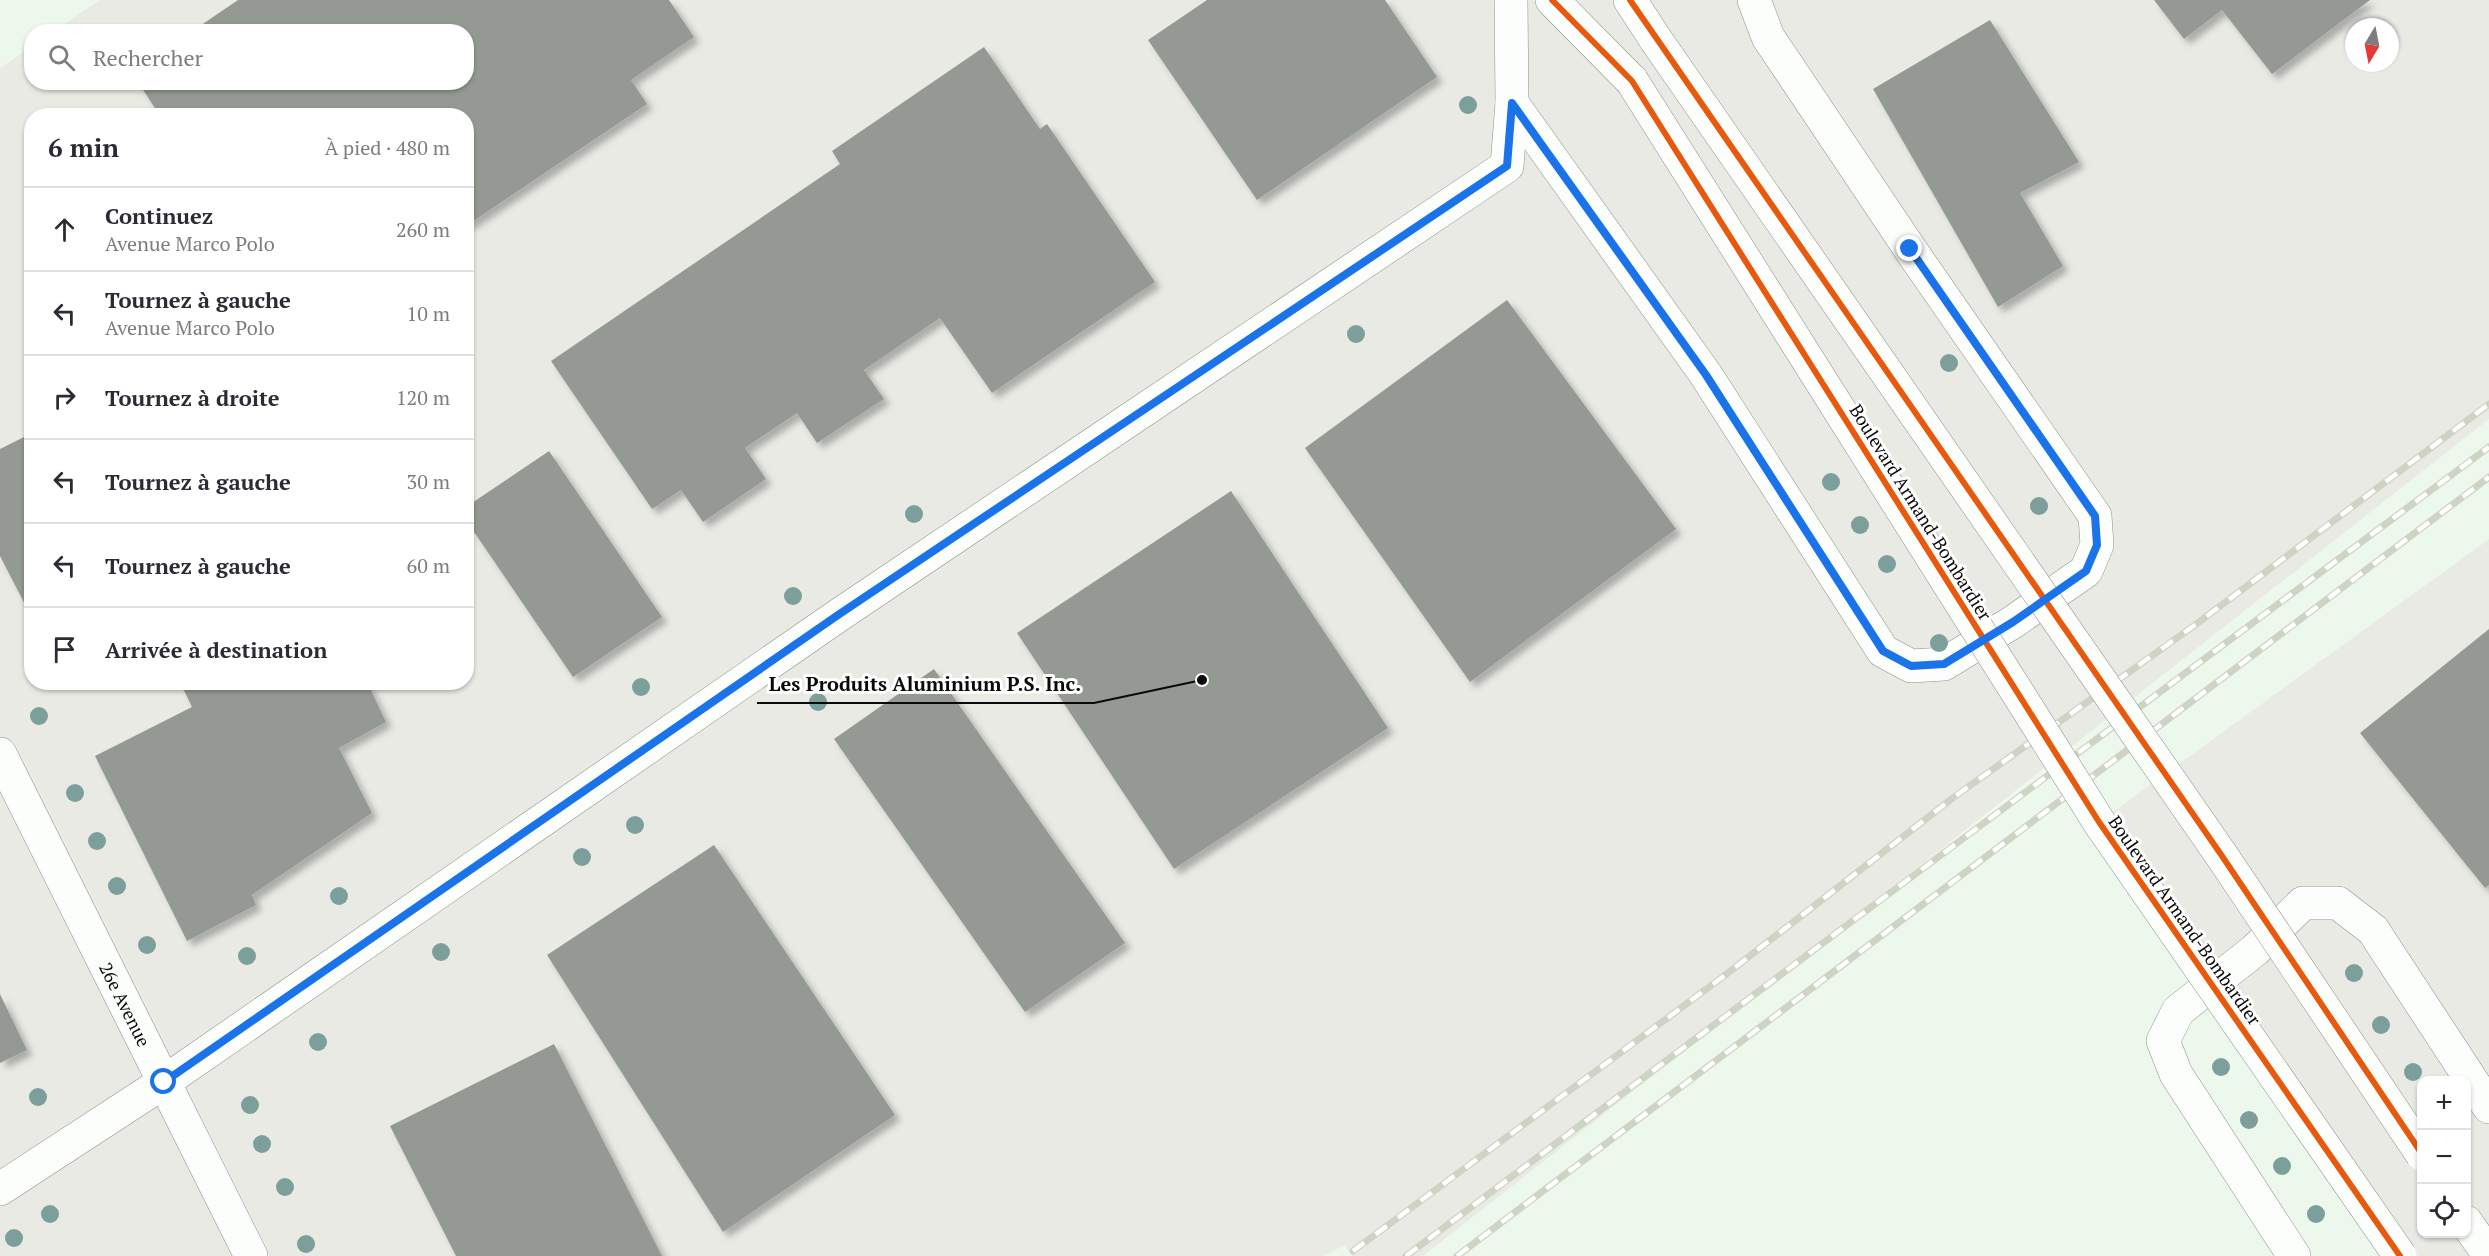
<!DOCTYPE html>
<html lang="fr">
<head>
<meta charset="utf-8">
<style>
	body { margin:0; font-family:"PT Serif",serif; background:#f7f7f7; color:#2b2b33 }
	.controls { position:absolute; right:18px; bottom:18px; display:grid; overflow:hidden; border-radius:12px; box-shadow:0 2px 4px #0004 }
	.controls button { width:54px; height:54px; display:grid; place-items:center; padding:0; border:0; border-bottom:2px solid #e1e1e2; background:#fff; color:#2b2b33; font:30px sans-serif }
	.compass { position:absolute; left:2345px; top:18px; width:54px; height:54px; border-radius:50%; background:#fff; box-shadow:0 2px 4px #0004; rotate:190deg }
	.stop { position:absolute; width:18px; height:18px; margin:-14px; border:4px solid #1a73e8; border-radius:50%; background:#fff }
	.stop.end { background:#1a73e8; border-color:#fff; box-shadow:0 2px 6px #0008 }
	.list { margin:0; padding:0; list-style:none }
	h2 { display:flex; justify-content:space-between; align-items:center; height:78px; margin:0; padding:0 24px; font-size:26px }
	h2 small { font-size:20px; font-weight:400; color:#7c7c81 }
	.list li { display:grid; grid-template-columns:39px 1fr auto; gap:18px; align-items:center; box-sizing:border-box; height:84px; padding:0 24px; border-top:2px solid #e1e1e2 }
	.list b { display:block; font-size:22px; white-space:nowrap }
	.list p { margin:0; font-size:20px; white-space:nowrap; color:#7c7c81 }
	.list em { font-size:20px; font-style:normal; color:#7c7c81 }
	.icon { flex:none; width:33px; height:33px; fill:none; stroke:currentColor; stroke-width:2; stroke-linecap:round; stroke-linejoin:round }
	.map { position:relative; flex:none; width:2489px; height:1256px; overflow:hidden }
	.search { position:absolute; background:#fff; box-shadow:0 2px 4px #0004; left:24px; top:24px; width:450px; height:66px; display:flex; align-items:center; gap:15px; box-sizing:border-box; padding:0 21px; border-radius:24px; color:#7c7c81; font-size:22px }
	.panel { position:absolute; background:#fff; box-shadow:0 2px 4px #0004; left:24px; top:108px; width:450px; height:582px; border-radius:24px }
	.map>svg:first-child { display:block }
</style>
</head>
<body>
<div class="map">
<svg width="2489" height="1256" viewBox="0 0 2489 1256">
	<defs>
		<filter id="shadow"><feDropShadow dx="5.5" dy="5.5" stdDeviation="3" flood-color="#0004"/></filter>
	</defs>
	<rect width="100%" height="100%" fill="#edf8ed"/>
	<!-- industrial -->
	<path fill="#eaeae5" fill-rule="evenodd" d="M100,0h2389v419l-1066,837h-71l-7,-11 -22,11h-1323v-1188l31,-21 1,35h434v-50l-412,-1zM2354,27h36v36h-36zM32,116h434v566h-434z
		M2489,539v717h-89l-301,-434zM2422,1080h44v154h-44z"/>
	<!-- building -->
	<path fill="#949a93" filter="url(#shadow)" d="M238,0h431l25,37 -63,43 16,24 -181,122v-110h-306l-22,-34h328v-50h-275z
		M1207,0h178l52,77 -180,123 -109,-160z
		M2154,0h216l-98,74 -50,-64 -38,29z
		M1990,20l89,142 -59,31 43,73 -65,41 -125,-218z
		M984,47l56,82 7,-5 108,158 -163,111 -52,-75 -76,52 20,29 -67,44 -20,-30 -52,35 21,31 -63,43 -22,-32 -29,19 -101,-148 289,-197 -8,-13z
		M1507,300l169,229 -206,153 -165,-234z
		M32,433v185l-32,-62v-107z
		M549,451l113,166 -89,60 -107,-157v-13z
		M1231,491l157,237 -214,141 -157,-236z
		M2489,629v256l-4,3 -125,-155z
		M934,669l191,274 -100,69 -191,-273z
		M180,682h187l19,40 -47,26 33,65 -120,82 4,10 -69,36 -92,-185 97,-49z
		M714,845l181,270 -172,117 -176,-277z
		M0,994l27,56 -27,13z
		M554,1044l108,212h-206l-66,-130z"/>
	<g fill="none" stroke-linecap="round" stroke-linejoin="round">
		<defs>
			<g id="minor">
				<path d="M1552,0l80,81"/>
				<path d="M1630,0l26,40"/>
				<path d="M1512,103l194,272 177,276 28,15 33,-2 69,-42 73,-51 11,-26 -2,-29 -185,-267 -142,-212 -14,-37"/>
				<path id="s1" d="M0,754l251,502"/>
				<path d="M0,1189l164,-107 675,-467 668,-449 5,-63 -1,-103"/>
				<path d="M2466,1222l23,33"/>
				<path d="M2294,1256l-118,-182 -13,-33 15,-30 77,-61 48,-47h35l35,27 116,177"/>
			</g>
		</defs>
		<!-- minor casing -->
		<use href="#minor" stroke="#8c918c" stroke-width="34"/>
		<!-- minor -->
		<use href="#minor" stroke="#fcfefc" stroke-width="33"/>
		<defs>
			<path id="rail" d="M1353,1251l371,-275 230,-179 241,-172 294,-221
				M1406,1256l445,-334 638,-475
				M1457,1256l1032,-779"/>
		</defs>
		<!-- rail casing -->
		<use href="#rail" stroke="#cfd3c4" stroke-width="7"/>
		<!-- rail -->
		<use href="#rail" stroke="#fff" stroke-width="4.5" stroke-dasharray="14" stroke-linecap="butt"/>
		<defs>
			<path id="minor-bridge" d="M1656,40l566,816 200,298
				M1632,81l467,741 301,434"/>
		</defs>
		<!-- minor-bridge casing -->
		<use href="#minor-bridge" stroke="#8c918c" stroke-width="34" stroke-linecap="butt"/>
		<!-- minor-bridge -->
		<use href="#minor-bridge" stroke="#fcfefc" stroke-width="33"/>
		<defs>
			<path id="cycleway" d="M1552,0l80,81 467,741 301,434
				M1630,0l592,856 200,298"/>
		</defs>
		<!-- cycleway casing -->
		<use href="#cycleway" stroke="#fff" stroke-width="10"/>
		<!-- cycleway -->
		<use href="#cycleway" stroke="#e8590c" stroke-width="6"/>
	</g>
	<!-- trees -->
	<g fill="#7d9f9c">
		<circle cx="1468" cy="105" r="9"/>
		<circle cx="1356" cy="334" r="9"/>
		<circle cx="1949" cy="363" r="9"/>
		<circle cx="1831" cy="482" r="9"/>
		<circle cx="2039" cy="506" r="9"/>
		<circle cx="914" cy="514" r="9"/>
		<circle cx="1860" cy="525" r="9"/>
		<circle cx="1887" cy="564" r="9"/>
		<circle cx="793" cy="596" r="9"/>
		<circle cx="1939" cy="643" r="9"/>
		<circle cx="641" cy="687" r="9"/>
		<circle cx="818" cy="702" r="9"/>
		<circle cx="39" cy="716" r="9"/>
		<circle cx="75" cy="793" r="9"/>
		<circle cx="635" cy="825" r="9"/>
		<circle cx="97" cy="841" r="9"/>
		<circle cx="582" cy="857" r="9"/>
		<circle cx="117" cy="886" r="9"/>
		<circle cx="339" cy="896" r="9"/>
		<circle cx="147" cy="945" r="9"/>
		<circle cx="441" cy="952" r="9"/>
		<circle cx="247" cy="956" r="9"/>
		<circle cx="2354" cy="973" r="9"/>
		<circle cx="2381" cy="1025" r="9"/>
		<circle cx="318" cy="1042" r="9"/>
		<circle cx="2221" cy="1067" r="9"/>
		<circle cx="2413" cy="1072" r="9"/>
		<circle cx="38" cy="1097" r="9"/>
		<circle cx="250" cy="1105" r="9"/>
		<circle cx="2249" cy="1120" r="9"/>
		<circle cx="262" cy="1144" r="9"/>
		<circle cx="2282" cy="1166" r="9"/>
		<circle cx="285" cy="1187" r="9"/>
		<circle cx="50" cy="1214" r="9"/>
		<circle cx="2316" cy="1214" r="9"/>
		<circle cx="14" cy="1238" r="9"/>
		<circle cx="306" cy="1244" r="9"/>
	</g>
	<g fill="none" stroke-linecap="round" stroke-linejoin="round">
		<!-- route -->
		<path stroke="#1a73e8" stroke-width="8" d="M164,1082l674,-467 669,-449 5,-63 194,272 177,276 28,15 33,-2 69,-42 73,-51 11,-26 -2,-29 -185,-267"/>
	</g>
	<g text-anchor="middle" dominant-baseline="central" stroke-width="6" stroke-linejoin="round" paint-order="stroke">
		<!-- street labels -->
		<g font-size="18" fill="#090909" stroke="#fff">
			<text transform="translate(1921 512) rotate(58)">Boulevard Armand-Bombardier</text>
			<text transform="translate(2185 920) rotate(55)">Boulevard Armand-Bombardier</text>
			<text stroke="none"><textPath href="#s1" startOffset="280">26e Avenue</textPath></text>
		</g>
	</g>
	<!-- callouts -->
	<path fill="none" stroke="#090909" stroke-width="2" d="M1202 680L1094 703H757"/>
	<circle fill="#090909" stroke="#fff" stroke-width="2" cx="1202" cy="680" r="6"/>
	<g font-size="20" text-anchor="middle" font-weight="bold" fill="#090909" stroke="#fff" stroke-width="6" stroke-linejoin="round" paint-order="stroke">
		<text x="925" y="691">Les Produits Aluminium P.S. Inc.</text>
	</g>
</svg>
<div class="controls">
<button>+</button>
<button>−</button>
<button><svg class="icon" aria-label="locate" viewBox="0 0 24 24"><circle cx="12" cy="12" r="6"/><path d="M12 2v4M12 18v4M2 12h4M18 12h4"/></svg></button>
</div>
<svg class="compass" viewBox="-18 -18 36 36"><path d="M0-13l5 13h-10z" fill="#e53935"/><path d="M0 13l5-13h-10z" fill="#7c7c81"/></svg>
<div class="stop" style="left:164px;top:1082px"></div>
<div class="stop end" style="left:1910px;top:249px"></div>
<div class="search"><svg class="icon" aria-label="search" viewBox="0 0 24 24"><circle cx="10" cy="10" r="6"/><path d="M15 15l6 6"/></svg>Rechercher</div>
<section class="panel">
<h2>6 min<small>À pied · 480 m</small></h2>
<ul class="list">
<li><svg class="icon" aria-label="ahead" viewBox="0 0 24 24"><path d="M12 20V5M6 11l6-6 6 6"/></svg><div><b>Continuez</b><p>Avenue Marco Polo</p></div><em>260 m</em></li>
<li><svg class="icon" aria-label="left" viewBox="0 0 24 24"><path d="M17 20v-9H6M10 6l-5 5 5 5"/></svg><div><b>Tournez à gauche</b><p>Avenue Marco Polo</p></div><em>10 m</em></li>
<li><svg class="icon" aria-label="right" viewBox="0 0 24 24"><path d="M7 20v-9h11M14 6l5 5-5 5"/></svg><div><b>Tournez à droite</b></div><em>120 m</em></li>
<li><svg class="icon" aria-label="left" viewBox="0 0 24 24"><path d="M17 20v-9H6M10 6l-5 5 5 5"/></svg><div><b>Tournez à gauche</b></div><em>30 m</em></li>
<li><svg class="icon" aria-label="left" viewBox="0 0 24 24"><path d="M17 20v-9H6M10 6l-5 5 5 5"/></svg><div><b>Tournez à gauche</b></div><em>60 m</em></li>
<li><svg class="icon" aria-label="arrive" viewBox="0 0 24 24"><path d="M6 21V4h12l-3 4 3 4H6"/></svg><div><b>Arrivée à destination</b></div></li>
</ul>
</section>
</div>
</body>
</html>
